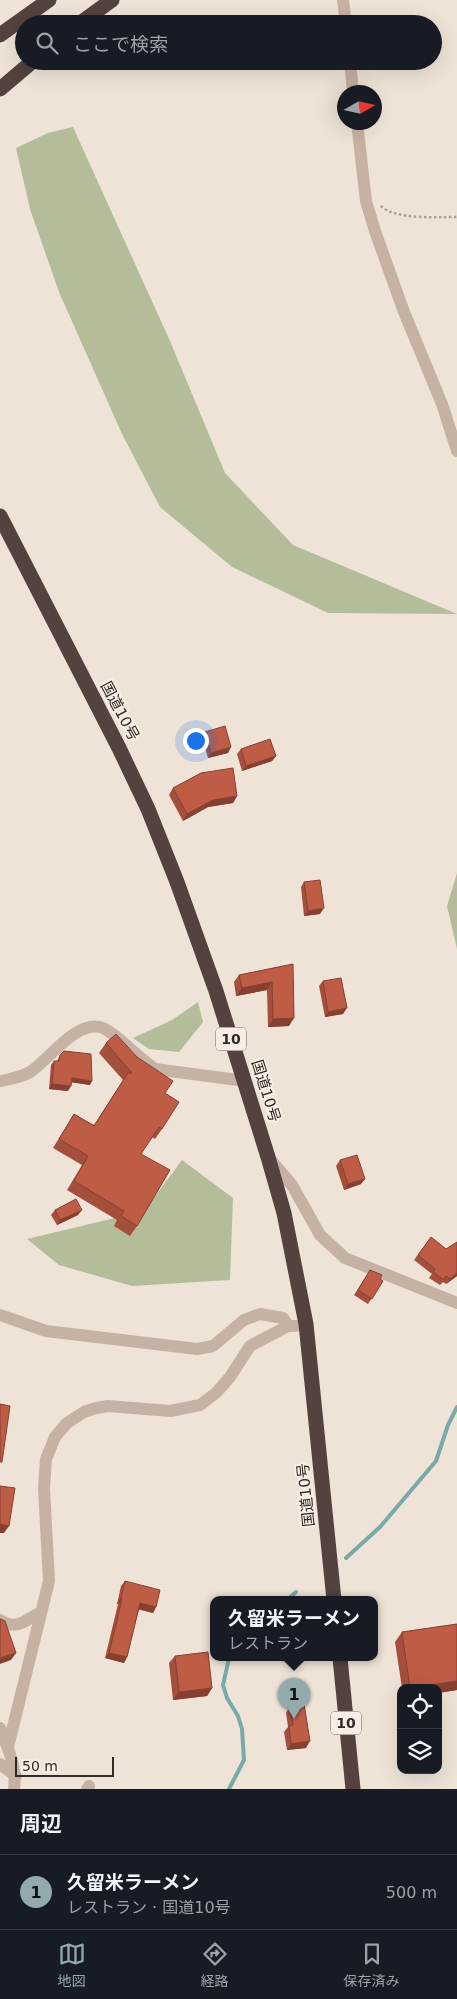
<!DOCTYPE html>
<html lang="ja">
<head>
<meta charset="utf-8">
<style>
	body { margin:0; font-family:"DejaVu Sans","Noto Sans JP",sans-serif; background:#242831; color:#f1f3f6 }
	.controls { position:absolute; right:15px; bottom:15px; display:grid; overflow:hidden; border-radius:10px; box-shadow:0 5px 20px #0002 }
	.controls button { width:45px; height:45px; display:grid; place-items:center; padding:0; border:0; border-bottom:1px solid #363941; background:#171b24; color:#f1f3f6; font:25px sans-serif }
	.compass { position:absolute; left:337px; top:85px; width:45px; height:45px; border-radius:50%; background:#171b24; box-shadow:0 5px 20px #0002; rotate:81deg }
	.scale { position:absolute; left:15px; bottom:12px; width:99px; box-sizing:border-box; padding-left:5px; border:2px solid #322925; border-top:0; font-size:14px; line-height:18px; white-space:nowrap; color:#322925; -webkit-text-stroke:4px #f7ede3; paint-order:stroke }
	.you { position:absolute; left:195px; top:740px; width:18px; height:18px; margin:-12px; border:4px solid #fff; border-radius:50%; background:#1a73e8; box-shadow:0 0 0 8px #1a73e833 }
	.badge { display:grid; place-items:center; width:32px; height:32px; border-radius:50%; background:#92aaac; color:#111; font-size:16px; font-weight:700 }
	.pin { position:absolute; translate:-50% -41px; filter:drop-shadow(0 1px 2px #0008) }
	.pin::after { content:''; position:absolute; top:26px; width:18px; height:15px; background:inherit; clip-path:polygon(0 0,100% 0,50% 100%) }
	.popup { position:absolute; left:210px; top:1596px; width:168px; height:65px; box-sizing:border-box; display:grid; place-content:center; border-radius:10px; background:#171b24; filter:drop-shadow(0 1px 4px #0005); font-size:16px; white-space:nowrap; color:#9ea1a6 }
	.popup b { font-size:19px; color:#f1f3f6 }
	.popup::after { content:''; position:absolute; left:50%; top:100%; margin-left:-10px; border:10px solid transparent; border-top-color:#171b24 }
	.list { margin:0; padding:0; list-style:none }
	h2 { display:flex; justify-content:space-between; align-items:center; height:65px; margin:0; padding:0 20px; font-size:21px }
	h2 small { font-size:16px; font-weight:400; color:#9ea1a6 }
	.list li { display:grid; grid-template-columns:32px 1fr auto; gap:15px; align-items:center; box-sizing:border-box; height:75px; padding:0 20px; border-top:1px solid #363941 }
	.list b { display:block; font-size:19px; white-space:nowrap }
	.list p { margin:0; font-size:16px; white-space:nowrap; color:#9ea1a6 }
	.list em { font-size:16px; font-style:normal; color:#9ea1a6 }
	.icon { flex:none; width:28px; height:28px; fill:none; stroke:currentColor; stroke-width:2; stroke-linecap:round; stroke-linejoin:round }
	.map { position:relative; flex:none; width:457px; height:1789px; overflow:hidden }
	.search { position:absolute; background:#171b24; box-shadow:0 5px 20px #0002; left:15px; right:15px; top:15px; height:55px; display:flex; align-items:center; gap:12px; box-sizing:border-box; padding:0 18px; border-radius:28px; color:#9ea1a6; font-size:19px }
	.sheet { height:140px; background:#171b24 }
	nav { display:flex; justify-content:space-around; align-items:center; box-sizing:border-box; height:70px; border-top:1px solid #363941; background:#171b24; font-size:14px; color:#9ea1a6 }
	nav a { display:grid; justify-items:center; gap:2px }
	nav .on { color:#92aaac }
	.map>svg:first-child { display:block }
</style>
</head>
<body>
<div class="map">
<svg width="457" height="1789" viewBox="0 0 457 1789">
	<rect width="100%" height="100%" fill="#efe3d7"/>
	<!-- green -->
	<path fill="#b3bd99" d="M73,127l97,214 55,132 68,72 164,69 -129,-1 -96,-46 -72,-60 -38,-73 -63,-142 -29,-83 -14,-61 32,-15z
		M457,873v76l-10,-43z
		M198,1002l5,20 -24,30 -30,-3 -16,-11 39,-18z
		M182,1160l51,38 -3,82 -98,6 -73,-21 -32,-26 117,-28z"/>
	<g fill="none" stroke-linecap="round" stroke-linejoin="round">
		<!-- stream -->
		<path stroke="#78aaaa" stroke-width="4" d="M346,1558l34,-31 56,-66 12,-36 9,-18
			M287,1600l9,-8
			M229,1658l-6,27 4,13 11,18 4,13 2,31 -15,29"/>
		<!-- path -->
		<path stroke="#b29c8f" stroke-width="2.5" stroke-dasharray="2.5 2.5" stroke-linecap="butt" d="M381,206c14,14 57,11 76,11"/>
		<!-- minor -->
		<path stroke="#c6b2a4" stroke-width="12" d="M343,0l3,24
			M350,61l3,31
			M357,122l9,79 9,30 29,81 38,92 15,47
			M0,1081c10,-2 20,-3 30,-9 18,-11 45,-51 70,-45 13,3 40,33 55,42l90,12
			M269,1158l23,27 28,50 25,23 112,45
			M0,1315l46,16 151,18 16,-3 31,-26 16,-6 23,4 5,8h8
			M0,1620c17,11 25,0 41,-8
			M0,1728c8,21 17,38 14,61
			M8,1747l41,-166 -5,-93 2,-29 9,-22 12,-14 17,-11 12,-4 12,-2 62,5 30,-6 16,-12 14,-16 20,-31 38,-20
			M0,1764l16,12
			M87,1789l2,-3"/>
		<!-- highway -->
		<path stroke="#53423d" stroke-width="15" d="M79,24l33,-24
			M0,35l49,-35
			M0,89l33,-28
			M0,516l119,232 29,61 29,73 39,109 52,166 16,56 22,111 28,276
			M340,1658l13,131"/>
	</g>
	<!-- wall -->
	<path fill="#a44f3c" d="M205,732l23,21 -20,5 -6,-21z
		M241,749l35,7 -4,5 -30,10 -5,-17z
		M173,788l64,8 -4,7 -25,4 -25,14 -14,-26z
		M304,882l16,32 -16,2 -3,-29z
		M293,964l-4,62 -21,1 -1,-37 -31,6 -2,-14 5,-7z
		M323,981l20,33 -18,3 -6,-31z
		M106,1043l59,50 -3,36 -7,10 -3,-2 -11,17 -4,72 -7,10 -16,-10 3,-6 -50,-30 15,-25 -29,-17 21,-34 20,11 29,-45 -24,-27z
		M60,1055l30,30 -18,-3 -4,9 -19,-2 2,-24 3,-4h3z
		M340,1160l21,24 -17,6 -8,-24z
		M55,1210l23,5 -21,10 -6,-10z
		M431,1237l15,12 11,-7v34l-11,8 -3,-2 -3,3 -11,-7 3,-4 -18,-14z
		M370,1270l13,11 -15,23 -14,-9z
		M125,1581l31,26 -3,6 -14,-4 -12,48 -3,6 -19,-5 13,-54h-1l4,-18z
		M457,1624v66l-19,3v-5h-36l-7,-46 7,-10z
		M175,1656l37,32 -5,8 -34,4 -4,-37z
		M290,1706l16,42 -19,2 -3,-18 4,-5 -2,-14z"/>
	<!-- shaded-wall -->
	<path fill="#864031" d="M231,747l-3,6 -20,5 3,-5z
		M276,756l-4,5 -30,10 4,-5z
		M237,796l-4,7 -25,4 -25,14 4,-7 26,-14z
		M324,908l-4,6 -16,2 4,-5z
		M272,982l-5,8 -31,6 6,-8z
		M347,1008l-4,6 -18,3 3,-5z
		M294,1018l-5,8 -21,1 5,-8z
		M72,1078l20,3 -2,4 -21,-3z
		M52,1084l19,2 -3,5 -19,-2z
		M365,1179l-4,5 -17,6 4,-6z
		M82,1210l-4,5 -21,10 3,-5z
		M457,1273v3l-11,8 4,-5z
		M0,1524l9,2 -5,7h-4z
		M121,1598l1,1 -4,5h-1z
		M140,1603l16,4 -3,6 -16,-4z
		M16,1653l-5,7 -11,4v-6z
		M109,1653l18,4 -3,6 -19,-5z
		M457,1681v9l-19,3v-5h-28z
		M212,1688l-5,8 -34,4 6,-8z
		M310,1741l-4,7 -19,2 4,-6z"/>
	<!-- building -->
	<path fill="#bf5c46" stroke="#864031" d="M225,726l6,21 -20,6 -6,-21z
		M270,739l6,17 -30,10 -5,-17z
		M233,768l4,28 -24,4 -26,14 -14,-26 28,-15z
		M320,880l4,28 -16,3 -4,-29z
		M293,964l1,54 -21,1 -1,-37 -30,6 -3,-13z
		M341,978l6,30 -19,4 -5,-31z
		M116,1034l21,23 36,24 -8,12 14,9 -17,27 -3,-2 -18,27 29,16 -33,56 -16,-10 3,-5 -50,-30 14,-25 -29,-17 15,-25 20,12 34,-53h4l-26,-30z
		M64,1051l27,3 1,27 -20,-3 -1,8 -19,-2 2,-23h5l1,-6z
		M357,1155l8,24 -17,5 -8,-24z
		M76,1199l6,11 -22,10 -5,-10z
		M431,1237l15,12 11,-7v31l-7,6 -4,-3 -2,4 -11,-8 2,-3 -17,-14z
		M370,1270l12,5 -2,4 3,2 -11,18 -14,-9z
		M0,1404l10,2 -8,56h-2z
		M0,1486l15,2 -6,38 -9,-2z
		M125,1581l35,9 -4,17 -16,-4 -13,54 -18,-4 13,-54 -1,-1z
		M0,1619h1l4,2 11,32 -16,5z
		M457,1624v57l-47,7 -8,-56z
		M208,1652l4,36 -33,4 -4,-36z
		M304,1704l6,37 -19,3 -2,-18 4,-1 -3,-19z"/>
	<g text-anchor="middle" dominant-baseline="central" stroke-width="4.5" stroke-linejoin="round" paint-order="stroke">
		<!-- shield labels -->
		<g fill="#f7ede3" stroke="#6d645e" stroke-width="1">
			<rect x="216" y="1027.5" width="30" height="23" rx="4"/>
			<rect x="331" y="1711.5" width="30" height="23" rx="4"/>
		</g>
		<g font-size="14" font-weight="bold" fill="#322925">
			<text x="231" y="1039">10</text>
			<text x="346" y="1723">10</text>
		</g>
		<!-- street labels -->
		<g font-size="15" fill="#322925" stroke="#f7ede3">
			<text transform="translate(120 711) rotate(62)">国道10号</text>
			<text transform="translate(266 1091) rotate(73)">国道10号</text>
			<text transform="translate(306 1495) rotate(-96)">国道10号</text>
		</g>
	</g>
</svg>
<div class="controls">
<button><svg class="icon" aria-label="locate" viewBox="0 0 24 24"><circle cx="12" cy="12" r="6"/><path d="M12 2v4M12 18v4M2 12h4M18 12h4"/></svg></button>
<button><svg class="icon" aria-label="layers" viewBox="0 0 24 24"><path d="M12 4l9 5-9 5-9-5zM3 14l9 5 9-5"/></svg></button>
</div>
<svg class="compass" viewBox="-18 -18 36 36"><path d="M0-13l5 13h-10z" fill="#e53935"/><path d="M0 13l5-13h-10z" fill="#9ea1a6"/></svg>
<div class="scale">50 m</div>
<div class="you"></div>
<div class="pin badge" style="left:294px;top:1719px">1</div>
<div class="popup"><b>久留米ラーメン</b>レストラン</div>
<div class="search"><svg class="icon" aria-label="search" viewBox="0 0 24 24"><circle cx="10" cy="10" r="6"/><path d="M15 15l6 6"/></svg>ここで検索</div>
</div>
<section class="sheet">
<h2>周辺<small></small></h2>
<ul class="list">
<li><span class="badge">1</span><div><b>久留米ラーメン</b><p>レストラン · 国道10号</p></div><em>500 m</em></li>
</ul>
</section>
<nav>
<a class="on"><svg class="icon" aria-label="map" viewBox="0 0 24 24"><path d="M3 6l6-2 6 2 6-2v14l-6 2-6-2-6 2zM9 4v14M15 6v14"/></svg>地図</a>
<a><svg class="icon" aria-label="directions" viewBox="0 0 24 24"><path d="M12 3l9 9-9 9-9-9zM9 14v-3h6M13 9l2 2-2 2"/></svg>経路</a>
<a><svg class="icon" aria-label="saved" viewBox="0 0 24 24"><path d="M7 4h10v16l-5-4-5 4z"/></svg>保存済み</a>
</nav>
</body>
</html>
